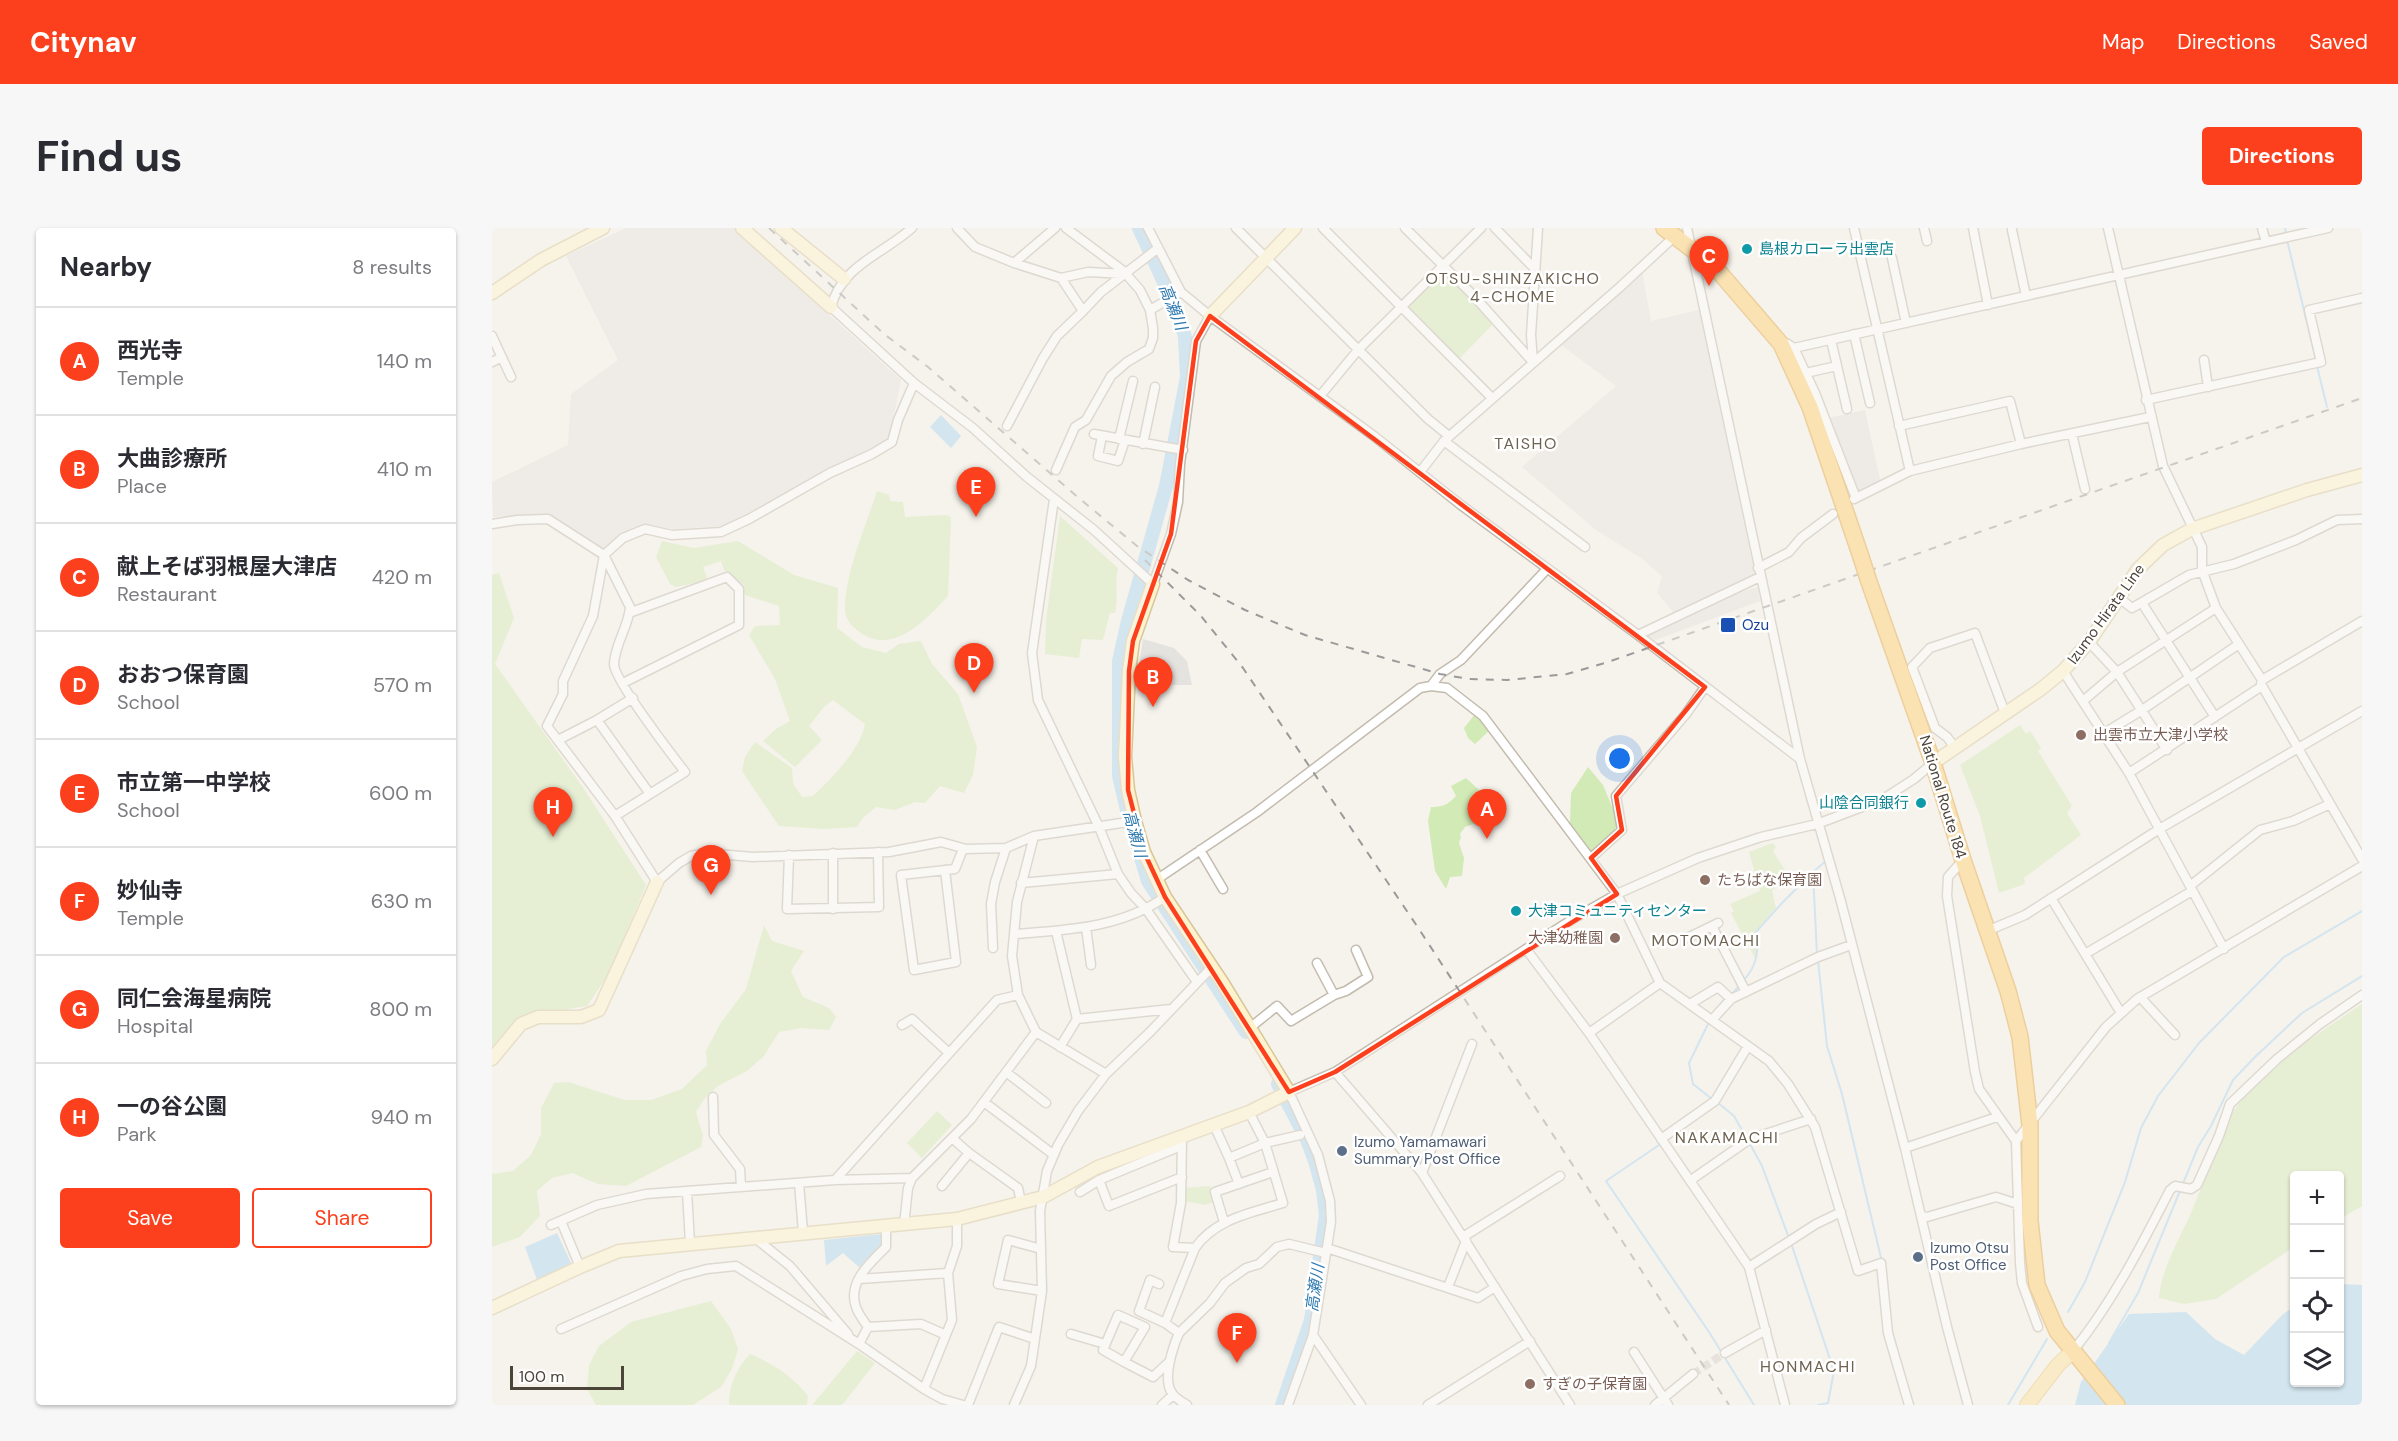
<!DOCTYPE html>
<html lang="en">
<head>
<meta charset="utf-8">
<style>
	body { margin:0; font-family:"DM Sans","Noto Sans JP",sans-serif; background:#f7f7f7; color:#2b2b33 }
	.controls { position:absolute; right:18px; bottom:18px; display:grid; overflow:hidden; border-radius:6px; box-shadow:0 2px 4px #0004 }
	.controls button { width:54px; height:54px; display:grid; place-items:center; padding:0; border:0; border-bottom:2px solid #e1e1e2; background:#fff; color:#2b2b33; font:30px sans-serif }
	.scale { position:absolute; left:18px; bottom:15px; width:114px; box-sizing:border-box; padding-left:6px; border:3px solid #4b4439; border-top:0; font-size:16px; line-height:21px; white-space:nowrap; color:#4b4439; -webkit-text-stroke:4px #fff; paint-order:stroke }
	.you { position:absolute; left:1128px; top:531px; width:21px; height:21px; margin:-15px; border:4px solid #fff; border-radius:50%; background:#1a73e8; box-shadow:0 0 0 9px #1a73e833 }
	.badge { display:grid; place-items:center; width:39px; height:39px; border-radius:50%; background:#fc3f1d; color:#fff; font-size:20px; font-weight:700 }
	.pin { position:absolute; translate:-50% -50px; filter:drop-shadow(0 2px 3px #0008) }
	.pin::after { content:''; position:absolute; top:32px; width:21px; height:18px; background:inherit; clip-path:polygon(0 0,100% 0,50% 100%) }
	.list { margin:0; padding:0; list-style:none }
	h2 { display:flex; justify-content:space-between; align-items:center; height:78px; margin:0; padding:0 24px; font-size:26px }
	h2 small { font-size:20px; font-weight:400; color:#7c7c81 }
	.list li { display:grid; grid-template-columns:39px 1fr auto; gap:18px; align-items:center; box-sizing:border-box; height:108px; padding:0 24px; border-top:2px solid #e1e1e2 }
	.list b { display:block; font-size:22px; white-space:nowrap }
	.list p { margin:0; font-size:20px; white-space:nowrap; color:#7c7c81 }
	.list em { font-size:20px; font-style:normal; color:#7c7c81 }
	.actions { display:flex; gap:12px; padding:18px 24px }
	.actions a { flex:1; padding:14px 0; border:2px solid #fc3f1d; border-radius:6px; text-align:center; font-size:21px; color:#fc3f1d }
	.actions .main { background:#fc3f1d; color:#fff }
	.icon { flex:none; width:33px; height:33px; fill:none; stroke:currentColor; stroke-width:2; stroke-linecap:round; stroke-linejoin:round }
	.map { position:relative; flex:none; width:1870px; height:1177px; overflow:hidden; border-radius:6px }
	header { display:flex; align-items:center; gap:36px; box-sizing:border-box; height:84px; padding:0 30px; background:#fc3f1d; color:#fff }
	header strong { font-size:28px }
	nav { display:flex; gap:33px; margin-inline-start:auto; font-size:21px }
	.intro { display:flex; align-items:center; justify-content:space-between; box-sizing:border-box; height:144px; padding:0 36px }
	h1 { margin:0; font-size:42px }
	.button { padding:15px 27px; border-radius:6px; background:#fc3f1d; color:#fff; font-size:21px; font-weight:700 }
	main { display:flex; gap:36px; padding:0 36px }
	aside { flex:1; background:#fff; border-radius:6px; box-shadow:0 2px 4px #0004 }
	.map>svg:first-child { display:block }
</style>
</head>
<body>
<header>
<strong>Citynav</strong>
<nav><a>Map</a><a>Directions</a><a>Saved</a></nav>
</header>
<div class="intro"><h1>Find us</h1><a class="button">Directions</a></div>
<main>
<aside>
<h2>Nearby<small>8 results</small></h2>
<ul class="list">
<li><span class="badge">A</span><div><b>西光寺</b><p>Temple</p></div><em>140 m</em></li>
<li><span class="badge">B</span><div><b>大曲診療所</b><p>Place</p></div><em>410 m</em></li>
<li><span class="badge">C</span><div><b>献上そば羽根屋大津店</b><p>Restaurant</p></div><em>420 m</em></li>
<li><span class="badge">D</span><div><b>おおつ保育園</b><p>School</p></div><em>570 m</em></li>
<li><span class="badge">E</span><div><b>市立第一中学校</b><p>School</p></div><em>600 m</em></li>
<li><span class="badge">F</span><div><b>妙仙寺</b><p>Temple</p></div><em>630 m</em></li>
<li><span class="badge">G</span><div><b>同仁会海星病院</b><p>Hospital</p></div><em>800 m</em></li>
<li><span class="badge">H</span><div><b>一の谷公園</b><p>Park</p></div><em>940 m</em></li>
</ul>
<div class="actions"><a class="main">Save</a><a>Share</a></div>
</aside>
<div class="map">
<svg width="1870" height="1177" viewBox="0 0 1870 1177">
	<rect width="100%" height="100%" fill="#f6f3ec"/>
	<!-- industrial -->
	<path fill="#e6e2dd" d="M134,0h108l167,152 -12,59 -166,87 -50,3 -27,-5 -45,25 -54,-34 -54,2 -1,-35 76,-37 3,-51 47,-34 -52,-104z
		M1150,43l9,50 48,-11 56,265 -81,38 -17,-20 5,-17 -21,-18 -45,-28 -74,-63 94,-81 -56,-42z"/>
	<!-- green -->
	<path fill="#d2eab5" d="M952,43l49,53 -34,35 -52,-51z
		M385,263l12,4 1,6 13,1 2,15 41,-2 5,2 -3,79c-23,25 -57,62 -91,34 -7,-5 -13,-14 -12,-23 1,-37 21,-81 32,-116z
		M568,288l58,52c-4,16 1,28 -3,45h-5l-7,27 -21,-1 -3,19 -34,-4 1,-34z
		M170,313l32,7 44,-7 56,34 44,13 -1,40 25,19 24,6 13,-9 22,-3 11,23 26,30 19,53 -4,28 -9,18 -24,-7 -15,17 -10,-1 -20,8 -19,-3 -13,11 -6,9 -33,2 -45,-3 -37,-55 3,-14 10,-15 37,26 1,15 9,14 11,-1c18,-17 48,-47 52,-72l-32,-24 -9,7 -15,19 13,14 -27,27 -32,-26 13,-12 14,-8 -15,-42 -26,-44 6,-9 25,-1 -1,-19 -34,-11 -1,-10 -20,-15 -3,-9 -18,6 5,13 -32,7 -6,-3 -14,-27z
		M7,345l15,45 -19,46 89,125 62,96 -38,90 -21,31 -69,11 -26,32v-474z
		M983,486l15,16 -15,14 -7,-6 -4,-10z
		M1528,497l6,9 4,-3 11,17 -3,3 34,55 -5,7 14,22 -57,43 1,6 -26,9 -19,-77 -20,-51z
		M1096,539l15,18 18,43 -28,25 -23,-29 1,-31z
		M974,550c16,15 26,20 15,43l-16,6 -5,7 1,3 -2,6 5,15 -2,18 -12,1 -4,12 -11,-18 -7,-50 3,-14c11,0 17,-2 25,-11l-5,-10z
		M1281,615l3,4 -3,4 15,24 1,4 -17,11 4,18 -21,24 3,15 -2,13 -25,-47 3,-2 -4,-7 30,-13 -11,-39z
		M272,697l8,16 32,10 -13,20 12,26 26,11 7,9 -7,13 -28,-2 -22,4 -15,24 -17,15 -29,15 -13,12 -9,14 7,24 -2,11 -75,39 -28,-2 -26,-11 -20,5 -15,13 3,25 -20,21 -28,10v-73l21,-3 18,-16 10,-21v-26l13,-25 14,-1 57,18h26l31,-11 25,-24 -1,-14 14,-27 26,-35z
		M1870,776v202l-22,13v-43h-46v71l-78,52 -32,5 -25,-6c2,-29 20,-58 32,-85 16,-36 25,-81 50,-112 32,-40 80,-69 121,-97z
		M445,883l15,14 -30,33 -15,-15z
		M718,958l4,16 -9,3 -21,-4v-13z
		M219,1073l20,28 7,20 -6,20 -11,18 -28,18h-97l-9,-16 2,-24 10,-19 32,-24z
		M365,1123l18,12 -33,42h-30z
		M258,1126c22,9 43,22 58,42l-1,9h-78c-1,-18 8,-38 21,-51z"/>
	<!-- parking -->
	<path fill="#e5e3e0" d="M1373,182l16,74 -23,12 -34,-77z
		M1266,359l2,14 -104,39 -10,-5 78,-38z
		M651,411l31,9 13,13 5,24h-56z"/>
	<!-- water -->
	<path fill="#a9d4f2" d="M449,187l20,21 -10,12 -21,-21z
		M65,1005l14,30 -34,17 -12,-33z
		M390,1006l1,10 -24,23 -16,-14 -17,13 -2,-26z
		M1848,1056l22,1v120h-287l6,-23 48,-68 57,-2 29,27 29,16 39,-41 11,-7v75h46z"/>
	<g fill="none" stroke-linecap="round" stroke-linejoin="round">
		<!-- stream -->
		<path stroke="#a9d4f2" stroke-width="2" d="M1793,0l1,6
			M1795,12l29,120
			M1825,138l10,41
			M1314,567l8,26
			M1325,727l-4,-83 13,-11
			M1326,732l9,86 15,48 40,168
			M1251,753c14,-15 16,-29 13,-49l26,-29 30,-30
			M1239,767l8,-9
			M1218,792l-21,43 4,21 19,15
			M1225,874l17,14 13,23
			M1170,915l-56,38 103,151 45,73
			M1258,916l12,22 27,72
			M1299,1015l43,128 -6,32 -10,2
			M1576,1084l17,-30 40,-100 16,-54 17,-32 41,-53 85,-86 78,-46
			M1617,1115l29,-50 60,-146 13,-21 22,-46 23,-24 46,-43 60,-37
			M1516,1177l39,-66"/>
		<!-- river -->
		<path stroke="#a9d4f2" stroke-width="14" d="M639,599l-12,-51v-115l9,-40 38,-135 21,-109 -2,-40 -6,-22 -40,-87
			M646,620l10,33 98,151
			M786,856l29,56 8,21 8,29 3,25 -15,105 -29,85"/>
		<!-- street-tunnel -->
		<path stroke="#d4d0c8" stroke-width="8" stroke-dasharray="8 4" stroke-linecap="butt" d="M1201,1146l32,-21"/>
		<defs>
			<path id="street" d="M420,0c-29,26 -70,37 -81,79l83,76 59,45 54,49 67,53 59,54 18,-50 7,-32 2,-38 16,-123 14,-25
				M465,0l18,19 39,16 47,15 27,-6 38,2 14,16 10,20 31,-18
				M574,0l60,45
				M656,0l33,64 29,24 164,120 87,69 177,130 162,124
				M744,0l192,191 21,17
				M831,0l169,170
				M913,0l68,67 60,67
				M1003,0l40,41
				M1195,0l113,531 40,139 65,250 42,179 21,78
				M1362,0l56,243 111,-27 129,-27
				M1432,0l3,13
				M1481,0l15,77
				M1616,0l55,238 39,81v23l14,38 46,72 -1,4 101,175
				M1770,0l4,14
				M1520,2l14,66
				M1400,30l14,65
				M522,35l41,-35
				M569,50l22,33 18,-19 56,-43
				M1362,106l16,69
				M0,108l19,41
				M1339,112l16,69
				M1290,115h4l8,5 534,-120
				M1302,120l21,45 41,105
				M1712,132l4,27
				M1041,133l-2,-26 7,-107
				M0,134l10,-5
				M1318,144l27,-6
				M422,155l-16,37 -6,22 -20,12 -42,19 -81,46 -28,13 -49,3 -27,-6 -22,9 -19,17 -11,61 -30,65v13l-16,32 68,90 42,66 22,-19 12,-7 14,-3 48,4 136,-5 52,-10 25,7 40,-1 28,-12 101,-15
				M828,168l38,-46 123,-122
				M1654,172l175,-38 -12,-52 53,-12
				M515,198l36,-68 14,-22 26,-25
				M1407,198l111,-25 11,43
				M602,206l89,16
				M1580,206l13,55
				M610,208l-4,20 20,5 7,-21
				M627,211l14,-58
				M952,213l141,106
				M651,216l12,-57
				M564,242l19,-43 11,-7 25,-44 16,-14 22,-13 4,-11v-10l-3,-18
				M928,244l24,-31 176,-154 55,-51
				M562,271l-22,154 6,47 61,127 19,47 13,19 15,16 51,73
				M1362,271l56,-28
				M0,296l25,-4 31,-1 56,36 26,52c-1,19 -15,36 -16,57 0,16 58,91 71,108l-70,44
				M1266,340l31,-16 12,-14 32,-24
				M1626,369l14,11 57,-33 45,-11 62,-24 41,-20 25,-1
				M1650,375l73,114
				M1146,407l122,-58
				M1597,414l28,30 50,78
				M1571,443l66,102 95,176
				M1770,452l100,-59
				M131,455l116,-58v-36l-12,-12 -98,36
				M939,458l9,-12 21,-14 86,-91
				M1591,473l34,-29 99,-64
				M105,492l53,74
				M1611,506l39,-24 97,-66
				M66,512l39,-20 36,-22
				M1464,521l-9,-12 -12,-9 -23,-61 18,-19 45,-15 30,80
				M1637,545l133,-87
				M542,608l-17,66 -5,54 6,39 18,37 70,42
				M708,622l23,39
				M297,627l-2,54 92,-2 -1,-55
				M1099,630l31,-28 -6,-34 70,-82 19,-27
				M1471,632l-15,17 -1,19 28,176 4,17 37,52 90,-114 31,-28 225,-133
				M453,642l11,92 -42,8 -13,-95 54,-6 8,-20
				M664,652l101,-68 163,-124 11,-2 16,2 36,28 134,178 43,89 109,78 19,23 27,43 43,144 23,-8 7,70 21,72
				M529,655l97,-9
				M1698,658l70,-56 33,-9 37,-17
				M1559,670l70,115
				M341,681v-56
				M1220,698l34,66
				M594,699l5,38
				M564,703l21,88 -17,28
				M1495,703l38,-16 136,-87 201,-117
				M523,706c52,-4 106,-6 150,-37
				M1193,711l33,-16
				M501,720l-2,-44 4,-22 11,-34
				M1034,721l63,84 160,234 36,138
				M1593,726l107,-63
				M842,767l12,-4 22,-14 -12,-27
				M1648,769l35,38
				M1198,776l28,-17 13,12
				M585,791l94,-10
				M1220,792l19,-21 87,-42 33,-12
				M410,797l10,-6 37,34
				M759,799l26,-21 14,15 43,-26 -17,-32
				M1097,805l71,-50
				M514,844l40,31
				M843,844l87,101 148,232
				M221,869l1,38 26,34 1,18
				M492,874l70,53
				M757,884l16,31 35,-8
				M690,909l-1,66 -8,44 22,1 -30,75 14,10c-6,14 -17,46 -7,60 3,5 10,9 15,12
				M460,910l17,15 49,35 3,14
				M1169,911l54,-38 33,-55
				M1524,913l4,122 2,20 16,44
				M1413,920l92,-31
				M737,930l10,26
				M930,945l50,-129
				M343,952l162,-180 21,-5
				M607,952l10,26 73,-29
				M1199,952l59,-41 61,-20
				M307,955l4,49
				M450,958l27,-33
				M195,963l3,52
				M588,964l19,-12 82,-34
				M1429,988l6,1 69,-20 22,7
				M69,993l19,46
				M732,994l-9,-30 58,-20
				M59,997l46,-20 49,-11 189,-14 77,-2
				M412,997l4,-37 4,-10 59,-59 65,-87
				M971,1009l97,-61
				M263,1010l35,28 58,68
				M703,1020c20,-29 56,-35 88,-45l-18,-60 -36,15 -15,-33
				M835,1020l151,50 17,-11
				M549,1021l-33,-9 -10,44 44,7
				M1257,1039l67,-43 25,-12
				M367,1051l89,-6
				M667,1056l-9,-4 -11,31 26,12
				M956,1059l18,-46
				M376,1099l53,-3 25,11
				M69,1101l120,-53 26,-7 29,-3 123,78 65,45 18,10 21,6
				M687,1105l31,-30 15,-20 21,-15 13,-4 18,-17 12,-3 37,9
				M579,1106l34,10
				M821,1107l48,70
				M367,1116l9,-17c-4,-6 -10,-13 -12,-20 -9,-25 15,-45 30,-60v-20
				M1581,1123c39,-48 68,-105 97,-161l5,-4 16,3 6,-4 22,-49 11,-32 47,-45 43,-35 42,-29
				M1142,1124l34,53
				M1233,1125l41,-23
				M632,1134l-21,-12 15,-35 27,12 -21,35 29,15 17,-16
				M432,1161l28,-69 -4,-47 9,-27v-27
				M476,1177l31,-78 36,12
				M522,1177l17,-39 11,-75 -2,-80 7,-40 11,-26 20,-34 28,-37 44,-42 62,-65
				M670,1177l11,-10
				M796,1177l25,-70 18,-113 -1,-21 -12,-46 -29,-63 46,-20 233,-150 49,-28 81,-36 63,-21 56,-13 66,-25 31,-20 19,-16
				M936,1177l102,-64
				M1163,1177l38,-31"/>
			<path id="secondary" d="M250,0l89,79
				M289,0l63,51
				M0,65l49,-33 62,-32
				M718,88l85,-88
				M1441,535l108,-74 22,-18 26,-29 49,-73 25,-24 29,-16 115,-39 55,-15
				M0,831l29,-35 17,-7h43l18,-7 58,-128
				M0,1080l88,-41 39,-16 338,-32 86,-22 55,-30 151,-55 40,-20 -67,-110 -57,-85 -21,-45 -9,-31 -7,-31 -3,-33 4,-86 4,-30 20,-57"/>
			<path id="primary" d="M1535,1177l31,-40 15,-14"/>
			<path id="highway" d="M1172,0l50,38 67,78 29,63 51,150
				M1376,351l65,184 30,97 45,131 12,46 10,88v96l7,64 20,46 60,74"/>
		</defs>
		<!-- street casing -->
		<use href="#street" stroke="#c2bbae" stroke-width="11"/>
		<!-- secondary casing -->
		<use href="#secondary" stroke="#d6c79b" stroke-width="15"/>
		<!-- primary casing -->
		<use href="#primary" stroke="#e6c16a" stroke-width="16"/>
		<!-- highway casing -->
		<use href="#highway" stroke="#e0a43c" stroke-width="18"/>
		<!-- street -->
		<use href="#street" stroke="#fff" stroke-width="8"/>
		<!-- secondary -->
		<use href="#secondary" stroke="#fff3cd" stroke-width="12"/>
		<!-- primary -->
		<use href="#primary" stroke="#ffe39c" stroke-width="14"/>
		<!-- highway -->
		<use href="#highway" stroke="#ffcf6e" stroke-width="15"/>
		<!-- rail -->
		<path stroke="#9a9a9a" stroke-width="2" stroke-dasharray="8 8" stroke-linecap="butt" d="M277,0l115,106 44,33 152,132 57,47 51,34 57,30 60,25 135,39 29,5 38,1 60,-6 41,-12 754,-264
			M653,332l56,56 42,52 174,258 312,479"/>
		<defs>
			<path id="highway-bridge" d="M1369,329l7,22"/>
		</defs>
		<!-- highway-bridge casing -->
		<use href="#highway-bridge" stroke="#e0a43c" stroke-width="18" stroke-linecap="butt"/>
		<!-- highway-bridge -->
		<use href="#highway-bridge" stroke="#ffcf6e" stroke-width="15"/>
	</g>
	<!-- marked area -->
	<path d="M0 0H1870V1177H0ZM718,88l495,371 -89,109 6,34 -31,28 26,36 -282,178 -46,20 -124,-195 -21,-45 -16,-62 1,-119 4,-30 38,-107 25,-193z" fill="#f6f3ec" fill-opacity=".55" fill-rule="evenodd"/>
	<path fill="none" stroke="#fc3f1d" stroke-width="4.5" stroke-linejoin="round" d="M718,88l495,371 -89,109 6,34 -31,28 26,36 -282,178 -46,20 -124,-195 -21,-45 -16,-62 1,-119 4,-30 38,-107 25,-193z"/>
	<!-- markers -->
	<g fill="#0f9aa8" stroke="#fff" stroke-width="2">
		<circle cx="1255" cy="21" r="6"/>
		<circle cx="1429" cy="575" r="6"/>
		<circle cx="1024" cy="683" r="6"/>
	</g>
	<rect fill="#1a4fb4" stroke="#fff" stroke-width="2" x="1228" y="389" width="16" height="16" rx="3"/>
	<g fill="#8d6e63" stroke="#fff" stroke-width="2">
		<circle cx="1589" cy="507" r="6"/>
		<circle cx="1213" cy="652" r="6"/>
		<circle cx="1123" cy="710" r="6"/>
		<circle cx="1038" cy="1156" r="6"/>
	</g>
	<g fill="#5c6f8a" stroke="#fff" stroke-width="2">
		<circle cx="850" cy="923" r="6"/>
		<circle cx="1426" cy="1029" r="6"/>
	</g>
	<g text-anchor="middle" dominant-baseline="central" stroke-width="5" stroke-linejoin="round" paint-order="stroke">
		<!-- culture labels -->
		<g font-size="15" fill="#0d838f" stroke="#fff" text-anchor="start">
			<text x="1267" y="21">島根カローラ出雲店</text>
			<text x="1417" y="575" text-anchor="end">山陰合同銀行</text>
			<text x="1036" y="683">大津コミュニティセンター</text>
		</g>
		<!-- street labels -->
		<g font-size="15" fill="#4b4439" stroke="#fff">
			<text transform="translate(1614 386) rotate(-54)">Izumo Hirata Line</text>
			<text transform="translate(1451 569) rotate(73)">National Route 184</text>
		</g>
		<!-- transit labels -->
		<g font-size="15" fill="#164399" stroke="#fff" text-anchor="start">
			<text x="1250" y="397">Ozu</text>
		</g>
		<!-- education labels -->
		<g font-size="15" fill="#785e54" stroke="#fff" text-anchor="start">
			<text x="1601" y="507">出雲市立大津小学校</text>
			<text x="1225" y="652">たちばな保育園</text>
			<text x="1111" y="710" text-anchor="end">大津幼稚園</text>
			<text x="1050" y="1156">すぎの子保育園</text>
		</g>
		<!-- service labels -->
		<g font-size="15" fill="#4e5e75" stroke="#fff" text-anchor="start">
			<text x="862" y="914">Izumo Yamamawari<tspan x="862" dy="17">Summary Post Office</tspan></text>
			<text x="1438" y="1020">Izumo Otsu<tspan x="1438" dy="17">Post Office</tspan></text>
		</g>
		<!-- neighbourhood labels -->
		<g font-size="16" letter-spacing="1.5" fill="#6e6250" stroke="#fff">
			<text x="1021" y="50">OTSU-SHINZAKICHO<tspan x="1021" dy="18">4-CHOME</tspan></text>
			<text x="1034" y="215">TAISHO</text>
			<text x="1214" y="712">MOTOMACHI</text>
			<text x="1235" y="909">NAKAMACHI</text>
			<text x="1316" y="1138">HONMACHI</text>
		</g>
		<!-- water labels -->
		<g font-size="16" font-style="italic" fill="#2e7ab2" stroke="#fff">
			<text transform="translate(681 79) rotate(68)">高瀬川</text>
			<text transform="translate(643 606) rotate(75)">高瀬川</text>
			<text transform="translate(823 1060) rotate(-82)">高瀬川</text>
		</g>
	</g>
</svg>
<div class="controls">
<button>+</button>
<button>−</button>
<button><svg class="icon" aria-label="locate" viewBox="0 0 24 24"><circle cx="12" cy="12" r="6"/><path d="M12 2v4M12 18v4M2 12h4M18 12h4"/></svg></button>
<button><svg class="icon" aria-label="layers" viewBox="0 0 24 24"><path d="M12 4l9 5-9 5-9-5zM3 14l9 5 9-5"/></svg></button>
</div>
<div class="scale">100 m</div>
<div class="you"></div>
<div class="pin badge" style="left:995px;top:611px">A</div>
<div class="pin badge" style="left:661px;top:479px">B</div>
<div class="pin badge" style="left:1217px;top:58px">C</div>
<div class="pin badge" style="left:482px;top:465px">D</div>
<div class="pin badge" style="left:484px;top:289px">E</div>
<div class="pin badge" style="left:745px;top:1135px">F</div>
<div class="pin badge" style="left:219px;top:667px">G</div>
<div class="pin badge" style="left:61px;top:609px">H</div>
</div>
</main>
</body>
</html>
